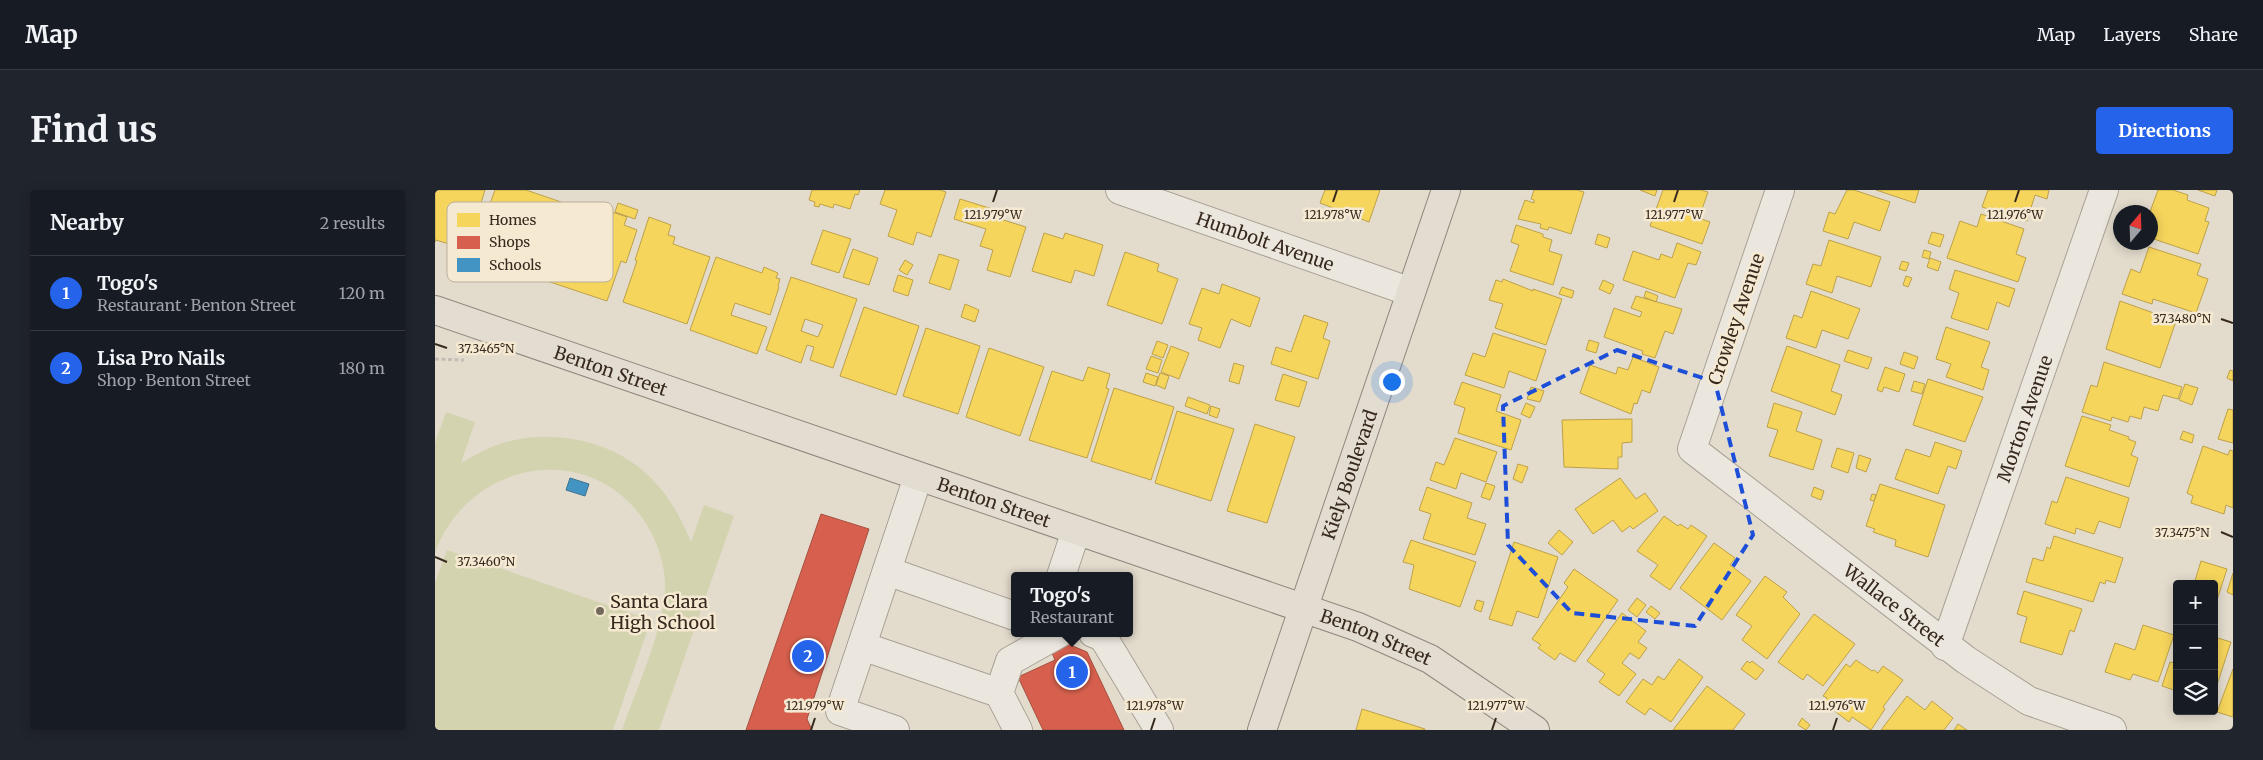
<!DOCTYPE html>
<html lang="en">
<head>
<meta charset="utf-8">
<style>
	body { margin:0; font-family:Merriweather,serif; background:#20242c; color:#f1f3f6 }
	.controls { position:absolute; right:15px; bottom:15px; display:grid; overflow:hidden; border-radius:5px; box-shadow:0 2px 12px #0003 }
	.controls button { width:45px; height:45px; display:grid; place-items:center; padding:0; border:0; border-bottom:1px solid #363941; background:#171b24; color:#f1f3f6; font:25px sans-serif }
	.compass { position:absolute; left:1678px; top:15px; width:45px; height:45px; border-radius:50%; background:#171b24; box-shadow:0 2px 12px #0003; rotate:19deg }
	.you { position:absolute; left:956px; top:191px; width:18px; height:18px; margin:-12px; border:4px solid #fff; border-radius:50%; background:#1a73e8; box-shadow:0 0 0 8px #1a73e833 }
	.badge { display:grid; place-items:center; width:32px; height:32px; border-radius:50%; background:#2563eb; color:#fff; font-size:16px; font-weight:700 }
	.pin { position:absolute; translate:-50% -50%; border:2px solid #fff; box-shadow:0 1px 5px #0006 }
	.popup { position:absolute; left:576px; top:382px; width:122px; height:65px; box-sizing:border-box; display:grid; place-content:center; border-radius:5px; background:#171b24; filter:drop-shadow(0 1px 4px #0005); font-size:16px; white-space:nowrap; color:#9ea1a6 }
	.popup b { font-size:19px; color:#f1f3f6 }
	.popup::after { content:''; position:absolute; left:50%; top:100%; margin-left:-10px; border:10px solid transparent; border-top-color:#171b24 }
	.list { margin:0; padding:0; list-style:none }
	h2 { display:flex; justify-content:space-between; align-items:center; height:65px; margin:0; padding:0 20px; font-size:21px }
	h2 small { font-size:16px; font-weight:400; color:#9ea1a6 }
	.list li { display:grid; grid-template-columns:32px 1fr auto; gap:15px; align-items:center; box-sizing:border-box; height:75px; padding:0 20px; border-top:1px solid #363941 }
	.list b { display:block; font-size:19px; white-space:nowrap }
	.list p { margin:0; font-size:16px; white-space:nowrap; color:#9ea1a6 }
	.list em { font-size:16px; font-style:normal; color:#9ea1a6 }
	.icon { flex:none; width:28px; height:28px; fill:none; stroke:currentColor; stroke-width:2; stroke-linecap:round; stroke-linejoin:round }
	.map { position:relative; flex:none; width:1798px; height:540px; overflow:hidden; border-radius:5px }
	header { display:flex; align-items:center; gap:30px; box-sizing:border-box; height:70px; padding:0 25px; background:#171b24; border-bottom:1px solid #363941 }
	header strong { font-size:24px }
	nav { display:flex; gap:28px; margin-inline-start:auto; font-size:18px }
	.intro { display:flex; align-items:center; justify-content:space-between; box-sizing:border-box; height:120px; padding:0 30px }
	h1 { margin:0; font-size:35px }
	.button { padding:12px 22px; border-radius:5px; background:#2563eb; color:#fff; font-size:18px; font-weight:700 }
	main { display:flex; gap:30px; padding:0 30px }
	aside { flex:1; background:#171b24; border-radius:5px; box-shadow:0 2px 12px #0003 }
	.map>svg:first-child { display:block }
</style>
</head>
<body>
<header>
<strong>Map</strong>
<nav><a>Map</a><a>Layers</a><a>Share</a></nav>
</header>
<div class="intro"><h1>Find us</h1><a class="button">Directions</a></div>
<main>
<aside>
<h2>Nearby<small>2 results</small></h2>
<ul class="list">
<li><span class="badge">1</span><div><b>Togo's</b><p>Restaurant · Benton Street</p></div><em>120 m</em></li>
<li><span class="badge">2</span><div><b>Lisa Pro Nails</b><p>Shop · Benton Street</p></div><em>180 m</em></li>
</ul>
</aside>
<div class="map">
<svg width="1798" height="540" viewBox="0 0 1798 540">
	<rect width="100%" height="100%" fill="#e3dccd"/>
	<!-- grass -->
	<path fill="#d4d3af" d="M11,222l29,10 -14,41c16,-9 31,-18 49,-22 47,-12 107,1 141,37 19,19 30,40 40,64l13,-37 30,11 -75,214h-37c14,-41 45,-107 43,-148 -1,-20 -8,-40 -18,-57 -55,-88 -179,-65 -212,28v-110z
		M12,360l204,70 -38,110h-178v-147z"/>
	<!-- homes -->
	<path fill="#f6d55c" stroke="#bda149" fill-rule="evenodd" d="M0,0h50l-14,45 -17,-6 -5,15 -13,-4 -1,2z
		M60,0h31l38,13 -24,69 -66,-24zM81,31l9,3 -4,11 -9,-3z
		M377,0h48l-2,5 -3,-1 -5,15 -16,-5 -1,4 -13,-4 -1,3 -5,-1 1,-4 -6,-2z
		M450,0h55l6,2 -15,45 -14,-5 -4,13 -25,-9 9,-26 -17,-6z
		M890,0h55l-11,32 -49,-19z
		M1099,0h43l7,2 -13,42 -22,-7 -1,3 -8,-2 1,-4 -23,-5 7,-19 9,3v-3l-3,-1z
		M1205,0h17l-2,6z
		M1228,0h38l7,2 -9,26 11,4 -8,22 -52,-18z
		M1412,0h7l36,12 -10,29 -26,-9 -6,17 -25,-8 6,-19 6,2z
		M1441,0h43l-4,13z
		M1553,0h61l-2,9 -12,-4 -8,26 -45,-14z
		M1723,0h15l15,5 -1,5 22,8 -4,13 4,1 -11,32 -47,-16 -1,-26z
		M1763,0h19l-2,6z
		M525,9l42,13 -2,7 26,8 -16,50 -23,-7 6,-20 -13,-4 6,-17 -32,-10z
		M183,13l20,7 -3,9 -20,-7z
		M177,22l15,5 -3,8 13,5 -11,33 -5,-2 -14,40 -63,-21 23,-66 27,9 -3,8 10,3 5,-15 3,1z
		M1546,24l43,15 -8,25 10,4 -8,24 -71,-24 13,-37 17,6z
		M214,27l22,8 -3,10 7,2 -2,7 37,13 -23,67 -64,-22 14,-41 -2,-1z
		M1081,35l27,9v3l9,3 -3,11 13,4 -9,30 -43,-14 9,-26 -8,-3z
		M388,40l28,9 -12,34 -28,-9z
		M1497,42l12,3 -4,12 -12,-4z
		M609,43l19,6 2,-6 38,12 -9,31 -19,-6 -4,13 -39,-12z
		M1163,44l12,4 -3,10 -12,-4z
		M1394,50l52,17 -10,30 -34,-11 -5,17 -26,-9 7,-20 8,2z
		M1242,53l24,9 -5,13 -8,-2 -13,35 -52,-18 10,-29 26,9 2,-6 11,4z
		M1714,57l52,17 -4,11 11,4 -12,34 -43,-14 -1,5 -30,-10 9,-25 9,4z
		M418,59l25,9 -9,27 -26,-8z
		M1489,60l7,2 -2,7 -7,-2z
		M690,62l34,12 -2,7 21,8 -16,45 -55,-19z
		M504,64l20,6 -9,30 -21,-7z
		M281,67l46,16 2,-6 14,6 -2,5 4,1 -2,7 1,1 -9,28 -35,-12 -4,12 36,12 -10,27 -67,-24z
		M1495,68l11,4 -3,9 -11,-4z
		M470,70l8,5 -6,10 -8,-5z
		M1467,71l7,2 -3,8 -7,-2z
		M1520,80l60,19 -6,18 -12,-5 -9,28 -37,-12 8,-25 -10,-4z
		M463,85l15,5 -5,16 -15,-5z
		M1471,86l6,2 -4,9 -5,-2z
		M356,87l66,22 -24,69 -23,-8 4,-13 -7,-2 -6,18 -35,-13zM370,129l18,6 -5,12 -17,-6z
		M1068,89l30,12v-2l29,10 -16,46 -51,-17 8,-24 -14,-4 7,-20 6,2z
		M1168,90l11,5 -4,9 -11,-5z
		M787,94l38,14 -10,29 -19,-8 -11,29 -22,-8 4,-12 -13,-4 13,-36 17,6z
		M1127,97l12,4 -2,7 -13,-4z
		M1211,101l12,5 -2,6 -12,-5z
		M1376,101l49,18 -12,30 -26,-9 -6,18 -30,-10 8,-23 8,3z
		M1201,106l46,13 -9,25 -8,-3 -10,27 -13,-4 1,-3 -39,-14 10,-29 26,9 2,-5 -11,-4z
		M1685,111l56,20 -16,47 -54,-19z
		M530,114l14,6 -4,12 -14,-5z
		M429,117l55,19 -23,69 -56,-19z
		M869,125l24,8 -5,15 7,3 -12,38 -47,-15 5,-17 15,5z
		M1511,137l44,15 -9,25 8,3 -6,20 -37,-13 5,-13 -15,-5z
		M491,138l54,18 -22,68 -55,-18z
		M1058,143l53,17 -10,31 -27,-10 -5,17 -39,-13 8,-22 12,4z
		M1154,150l10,3 -3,10 -10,-3z
		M722,151l11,4 -5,13 -11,-4z
		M736,156l18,7 -10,26 -18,-7z
		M1352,156l53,19 -9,26 11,4 -7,20 -64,-24z
		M554,158l55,19 -24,69 -54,-19z
		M1413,160l24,8 -4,11 -24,-8z
		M1469,162l14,5 -4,12 -14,-5z
		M716,166l11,4 -4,13 -12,-4z
		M1198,167l26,10 -9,26 -8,-3 -5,14 -3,-1 -3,11 -51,-21 10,-28 26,9 2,-7 10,3z
		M1669,172l78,25 -4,12 -15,-4 -5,16 -14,-4 -3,12 -11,-3 -2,6 -16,-5 -1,4 -29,-9 9,-27 6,2z
		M799,173l10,3 -5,18 -10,-3z
		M653,177l22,7 -4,14 3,1 -22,69 -58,-18 23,-69 31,10z
		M1450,177l20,7 -6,18 -15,-5 -2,5 -5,-2z
		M1795,180l3,1v10l-6,-3z
		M711,183l12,4 -3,9 -12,-4z
		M725,183l9,3 -4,13 -9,-4z
		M848,184l24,8 -8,25 -24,-7z
		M1493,189l55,18 -18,45 -52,-17z
		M1479,191l11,3 -3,10 -11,-3z
		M1027,192l39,13 -5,16 25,9 -10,30 -53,-17 7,-25 -11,-4z
		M1750,194l13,4 -6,17 -13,-5z
		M1096,197l13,4 -4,11 -13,-3z
		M679,198l60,19 -23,73 -60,-19z
		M753,207l22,8 -3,9 -22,-8z
		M1091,213l9,4 -5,11 -9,-4z
		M1339,213l28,9 -6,19 26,9 -9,30 -44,-14 9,-26 -11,-3z
		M776,216l9,3 -3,9 -8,-3z
		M1793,219l5,1v33l-15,-4z
		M742,221l57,18 -23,72 -56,-18z
		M1647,226l29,9 -2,5 20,7 -1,2 8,3 -5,13 7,3 -9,29 -64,-21z
		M1197,229v23l-10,1v14h-4v12l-54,-2 -2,-47z
		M820,234l40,13 -28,86 -40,-12z
		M1748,241l11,4 -2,8 -12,-4z
		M1020,248l42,14 -11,30 -25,-9 -5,16 -26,-9 6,-18 8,3z
		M1500,252l27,9 -6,18 -8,-3 -10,28 -43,-15 11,-30 24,8z
		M1768,256l25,9 2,-5 3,1v57l-7,-3 -2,9 -33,-11 2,-7 -6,-3z
		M1402,258l17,5 -6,20 -17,-6z
		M1424,265l12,4 -5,13 -10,-4z
		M1083,274l10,3 -6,16 -9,-4z
		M1631,287l63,21 -9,30 -21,-7 -5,13 -18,-6 -1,6 -30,-10 7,-23 5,2z
		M1185,288l16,21 9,-6 13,18 -25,18 -3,-3 -8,6 -9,-12 -20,14 -18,-25z
		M1051,293l9,3 -5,14 -9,-3z
		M1445,294l65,21 -17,52 -33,-11 1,-6 -23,-8 2,-3 -9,-3z
		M992,297l45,16 -5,15 19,6 -11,31 -52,-16 8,-25 -12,-4z
		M1379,297l10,4 -3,9 -10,-4z
		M1437,304l4,1 -2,6 -4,-1z
		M1229,326l14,10 2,-2 8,5 3,-4 16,11 -37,54 -20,-14 8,-11 -21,-14z
		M1124,340l14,12 -11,13 -14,-12z
		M1619,346l69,22 -8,25 -9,-3 -1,4 -5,-2 -7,20 -67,-20 7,-24 10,3 4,-14 3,2z
		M976,350l65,22 -16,45 -51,-18 5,-24 -11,-3z
		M1079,352l44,15 -20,61 -21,-7 -5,15 -23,-7z
		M1279,353l21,15 -5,7 21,16 -29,39 -42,-32z
		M1766,371l26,8 -11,34 -2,-19h-20z
		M1139,379l44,31 -43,62 -15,-9 -5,7 -17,-12 3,-3 -9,-6 36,-52 -4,-4z
		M1798,383v22l-6,-3z
		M1330,386l22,16 -4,5 17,17 -33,45 -25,-19 10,-14 -16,-11z
		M1589,401l58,18 -8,23 -4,-2 -8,25 -42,-13 7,-25 -10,-3z
		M1202,408l9,7 -9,12 -9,-7z
		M1042,410l7,2 -3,10 -7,-3z
		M1216,416l9,7 -5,6 -9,-7z
		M1187,423l24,18 -8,11 9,6 -8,11 -9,-6 -8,10 14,11 -17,22 -20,-14 6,-8 -18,-13z
		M1379,424l41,30 -32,42 -16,-12 -4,6 -25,-18z
		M1708,435l31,10 -16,47 -25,-8 -3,6 -25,-8 10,-29 20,7z
		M1779,447l17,5 -17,52z
		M1742,465v36l-15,-5 8,-24 4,1z
		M1244,469l24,18 -32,45 -21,-14 -5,7 -19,-13 17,-23 9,6 6,-9 6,4z
		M1421,470l16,11 2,-1 4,3 5,-7 20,14 -20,27 2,2 -14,21 -19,-13 -3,5 -25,-19 3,-5 -4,-2 23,-32 4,3z
		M1312,471l3,2 2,-2 12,9 -8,10 -15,-11z
		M1798,479v48l-16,-5z
		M1272,496l38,28 -12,16h-60z
		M1472,506l18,14 7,-9 21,17 -9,12h-63z
		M927,519l63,20v1h-69z
		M1367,528l8,7 -4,5 -8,-5z
		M1523,534l9,6h-13z"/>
	<!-- shops -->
	<path fill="#d6604d" stroke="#a6503f" d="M386,324l48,15 -62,190 5,11h-66z
		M633,454l19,8 37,78h-81l-25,-53 37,-17 -3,-7z"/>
	<!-- schools -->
	<path fill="#4393c3" stroke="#3f7392" d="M135,288l19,6 -4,12 -19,-6z"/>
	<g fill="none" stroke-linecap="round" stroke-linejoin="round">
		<defs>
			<g id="minor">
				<path id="s1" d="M685,0l291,102"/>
				<path id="s2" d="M1345,0l-88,259 274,211 63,41 83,29"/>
				<path d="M452,381l128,45"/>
				<path d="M626,386l15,-45"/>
				<path d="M658,443l10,4 56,93"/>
				<path d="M427,456l137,47"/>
				<path id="s3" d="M1510,456l159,-456"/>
				<path d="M460,540l-55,-19 78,-234"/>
				<path d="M583,540l-19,-37 11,-32 50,-28"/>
			</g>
			<g id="major">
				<path id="s4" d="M0,120l923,317 72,32 105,71"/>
				<path id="s5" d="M827,540l184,-540"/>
			</g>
		</defs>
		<!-- minor casing -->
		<use href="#minor" stroke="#a8a196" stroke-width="30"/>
		<!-- major casing -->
		<use href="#major" stroke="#8e877d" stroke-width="30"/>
		<!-- path -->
		<path stroke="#c4bdb5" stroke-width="3" stroke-dasharray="4 2.5" stroke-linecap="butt" d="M0,169l29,1"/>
		<!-- minor -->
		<use href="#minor" stroke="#ece7de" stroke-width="28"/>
		<!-- major -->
		<use href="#major" stroke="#e3dcd0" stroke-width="28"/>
	</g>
	<!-- marked area -->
	<path fill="none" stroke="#1d4ed8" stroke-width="4" stroke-dasharray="10 6" stroke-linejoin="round" d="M1182,160l98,32 38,153 -58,91 -123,-13 -64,-68 -5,-139z"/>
	<!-- ticks -->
	<path fill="none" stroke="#37291e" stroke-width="2" d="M558,12l4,-12M898,12l4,-12M1239,12l4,-12M1580,12l4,-12M1786,129l12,4M0,154l12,4M1786,342l12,5M0,367l12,5M376,540l4,-12M716,540l4,-12M1057,540l4,-12M1398,540l4,-12"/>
	<!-- markers -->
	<circle fill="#73685b" stroke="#f5e9d2" stroke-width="2" cx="165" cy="421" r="5"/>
	<g text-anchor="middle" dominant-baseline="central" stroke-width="5" stroke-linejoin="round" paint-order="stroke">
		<!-- street labels -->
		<g font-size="18" fill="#37291e" stroke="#f5e9d2">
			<text stroke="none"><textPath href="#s1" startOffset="154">Humbolt Avenue</textPath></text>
			<text transform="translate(1301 129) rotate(-71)">Crowley Avenue</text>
			<text stroke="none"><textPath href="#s4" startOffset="186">Benton Street</textPath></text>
			<text stroke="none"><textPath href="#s3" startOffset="241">Morton Avenue</textPath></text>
			<text stroke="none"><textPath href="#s5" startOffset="270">Kiely Boulevard</textPath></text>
			<text stroke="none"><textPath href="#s4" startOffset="591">Benton Street</textPath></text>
			<text stroke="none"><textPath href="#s2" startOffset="529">Wallace Street</textPath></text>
			<text stroke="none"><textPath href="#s4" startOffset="996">Benton Street</textPath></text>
		</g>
		<!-- poi labels -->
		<g font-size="18" fill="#37291e" stroke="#f5e9d2" text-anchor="start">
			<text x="175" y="411">Santa Clara<tspan x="175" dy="21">High School</tspan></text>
		</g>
	</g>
	<!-- legend -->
	<rect x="12" y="12" width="166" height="80" rx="8" fill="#f5e9d2" stroke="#bcaf9c" stroke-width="1"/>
	<rect x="22" y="23" width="23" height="14" fill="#f6d55c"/>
	<rect x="22" y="46" width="23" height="13" fill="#d6604d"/>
	<rect x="22" y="68" width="23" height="14" fill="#4393c3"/>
	<g font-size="14" fill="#37291e">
		<text x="54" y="35">Homes</text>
		<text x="54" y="57">Shops</text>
		<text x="54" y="80">Schools</text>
	</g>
	<g font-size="12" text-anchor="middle" fill="#37291e" stroke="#f5e9d2" stroke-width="5" stroke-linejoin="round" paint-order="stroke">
		<text x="558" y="29">121.979°W</text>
		<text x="898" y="29">121.978°W</text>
		<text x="1239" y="29">121.977°W</text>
		<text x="1580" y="29">121.976°W</text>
		<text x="1747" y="133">37.3480°N</text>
		<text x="51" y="163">37.3465°N</text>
		<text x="1747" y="347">37.3475°N</text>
		<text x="51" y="376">37.3460°N</text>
		<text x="380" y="520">121.979°W</text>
		<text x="720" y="520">121.978°W</text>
		<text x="1061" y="520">121.977°W</text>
		<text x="1402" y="520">121.976°W</text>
	</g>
</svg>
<div class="controls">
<button>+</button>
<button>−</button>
<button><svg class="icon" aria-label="layers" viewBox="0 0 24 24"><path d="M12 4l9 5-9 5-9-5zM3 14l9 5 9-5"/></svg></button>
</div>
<svg class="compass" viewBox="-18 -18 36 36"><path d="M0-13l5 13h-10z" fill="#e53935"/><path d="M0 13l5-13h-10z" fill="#9ea1a6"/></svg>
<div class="you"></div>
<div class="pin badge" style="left:637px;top:482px">1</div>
<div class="popup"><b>Togo's</b>Restaurant</div>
<div class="pin badge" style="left:373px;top:466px">2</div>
</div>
</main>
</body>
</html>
